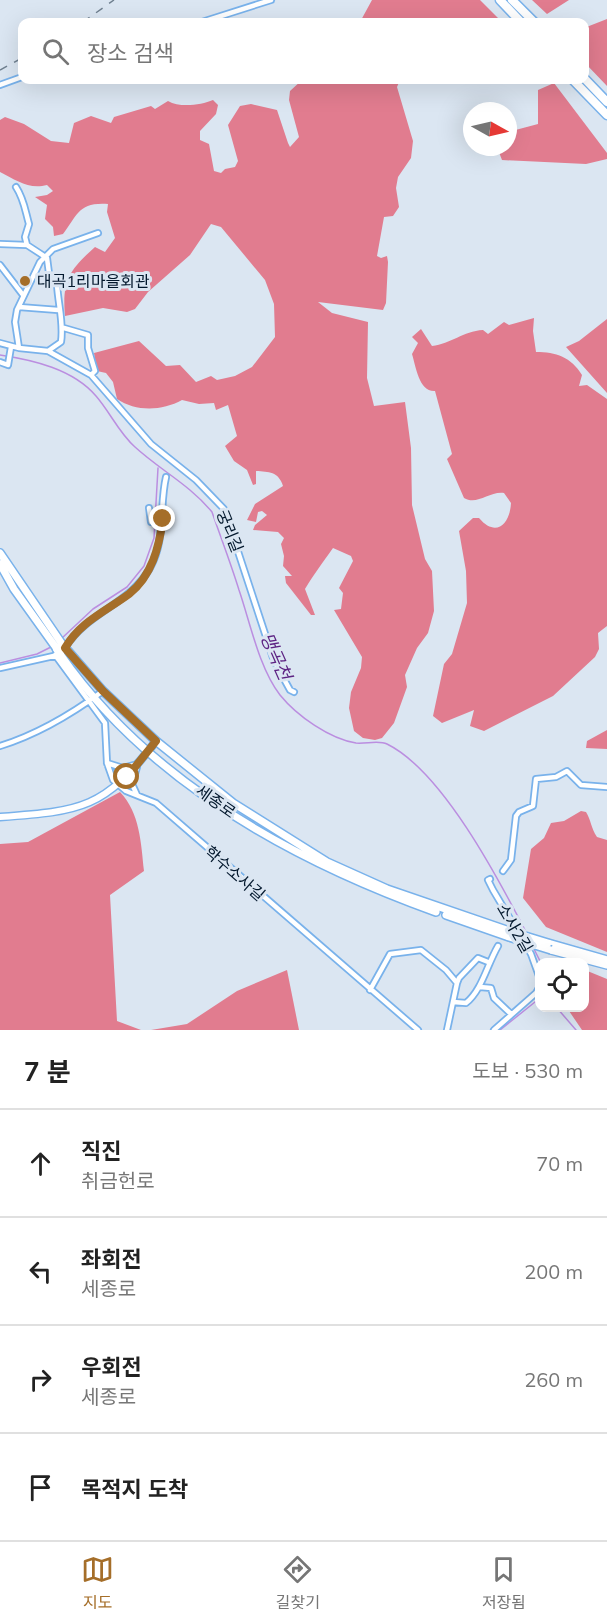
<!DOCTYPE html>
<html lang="ko">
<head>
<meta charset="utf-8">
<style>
	body { margin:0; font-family:Mulish,"Noto Sans KR",sans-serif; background:#f2f2f2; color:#222 }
	.controls { position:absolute; right:18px; bottom:18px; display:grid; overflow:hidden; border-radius:12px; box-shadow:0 6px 24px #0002 }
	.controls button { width:54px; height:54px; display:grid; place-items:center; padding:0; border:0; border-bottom:2px solid #e0e0e0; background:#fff; color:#222; font:30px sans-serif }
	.compass { position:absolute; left:463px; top:102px; width:54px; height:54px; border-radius:50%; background:#fff; box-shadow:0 6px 24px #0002; rotate:98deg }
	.stop { position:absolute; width:18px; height:18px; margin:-14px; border:4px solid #a56e29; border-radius:50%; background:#fff }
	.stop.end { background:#a56e29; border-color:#fff; box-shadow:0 2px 6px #0008 }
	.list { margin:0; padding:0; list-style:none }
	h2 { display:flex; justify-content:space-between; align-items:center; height:78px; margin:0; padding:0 24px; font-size:26px }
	h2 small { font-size:20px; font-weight:400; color:#767676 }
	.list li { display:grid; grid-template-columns:39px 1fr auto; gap:18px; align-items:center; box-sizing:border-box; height:108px; padding:0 24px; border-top:2px solid #e0e0e0 }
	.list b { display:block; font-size:22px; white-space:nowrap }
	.list p { margin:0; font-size:20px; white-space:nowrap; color:#767676 }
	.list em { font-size:20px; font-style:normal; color:#767676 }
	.icon { flex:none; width:33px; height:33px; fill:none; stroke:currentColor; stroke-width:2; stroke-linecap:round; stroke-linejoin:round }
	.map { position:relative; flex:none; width:607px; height:1030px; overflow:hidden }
	.search { position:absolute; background:#fff; box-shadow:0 6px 24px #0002; left:18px; right:18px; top:18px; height:66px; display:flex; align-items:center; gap:15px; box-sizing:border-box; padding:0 21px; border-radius:12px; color:#767676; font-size:22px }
	.sheet { height:510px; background:#fff }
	nav { display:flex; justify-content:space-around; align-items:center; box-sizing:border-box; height:84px; border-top:2px solid #e0e0e0; background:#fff; font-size:16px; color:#767676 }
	nav a { display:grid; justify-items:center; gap:3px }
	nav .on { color:#a56e29 }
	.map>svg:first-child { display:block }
</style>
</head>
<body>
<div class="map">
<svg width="607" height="1030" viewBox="0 0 607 1030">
	<rect width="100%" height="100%" fill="#dbe6f2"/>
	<!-- forest -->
	<path fill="#e17c8f" d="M372,0h108l22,22h-142z
		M532,0h37l-22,14z
		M607,19v67l-22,-23 -1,-35z
		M302,80h98l-3,7 16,54 -2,17 -13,19 -2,11 3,19 -6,9 -9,1 -7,39 4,2 6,-2 1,6 -2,41 -3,7 -65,-8 14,11 36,9 -1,56 7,28 31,-4 6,46 1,57 13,54 7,12 2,40 -6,22 -11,15 -12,27 2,12 -13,36 -12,15 -7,2 -12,-2 -9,-7 -5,-23 2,-16 10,-24 1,-11 -28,-47 7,-1 2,-16 -4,-5 14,-27 -2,-5 -18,-8c-10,14 -19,26 -28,41l10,26h-4l-25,-32 -1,-7h7l-9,-10 1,-10 -3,-12 3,-6 -6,-6 -25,-2 2,-5 12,-10 -5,-4 -4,1 -2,10 -9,-2 8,-16 28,-18c-5,-15 -14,-14 -27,-15v13l-3,1 -6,-15 -13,-9 -9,-15 12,-10 -9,-31 -12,5 -2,-7 -15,1 -17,-4c-20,11 -46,12 -65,-1l-4,-17 -7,-9 -9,-2 -3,-18 45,-12 27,25 14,-1 16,17 15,-6 6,4 18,-4 17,-9 23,-30 -1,-33 -9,-24 -44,-53 -10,-3 -21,31 -42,37 -13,17 -8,3 -24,-4 -38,8c-3,-35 4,-46 30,-69l10,5 10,-14 -8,-26 1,-8c-30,-2 -30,11 -45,30l-9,2 -1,-9 -8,-8 2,-14 -12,-8 12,-2 6,-4 -6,-6c-18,5 -31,-5 -47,-13v-52l5,-3 19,7 27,17 18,2 5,-20 17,-7 20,7 3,-6 37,-11 4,3 13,-8c12,7 33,4 45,-1l5,5 -2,9 -16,17v9l9,4 5,27 7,2 4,-4 10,-2 3,-6 -10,-36 12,-19 11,-2 26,6 11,33 2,4 9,-10 -10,-37 1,-9z
		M554,83l53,70v6l-21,5 -84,-4 -5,-13h11v-15l30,-8v-34z
		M534,318l-1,13 3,21c20,0 35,5 46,23l-3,11 8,-1 20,14v227l-9,7 1,16 -4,8 -42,39 -69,35 -14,-5 4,-16 -32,13 -9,-7 11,-52 8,-10 15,-51 -1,-32 -7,-40 14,-13h6c17,20 31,6 32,-15l-7,-10c-15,-2 -27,13 -40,5l-17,-39 5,-5 -17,-63c-16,1 -19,-24 -23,-37l6,-11 -6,-6 9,-8 11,17c19,-2 31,-15 51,-16l5,4 16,-12 5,3z
		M607,319v74l-41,-46 13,-6z
		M607,730v19l-21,-1 1,-7z
		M120,792c20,21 21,51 24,79l-34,24 7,126 24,9h-141v-186l28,-2z
		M581,811l5,1c5,8 5,16 11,25l10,3v112l-61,-25 -23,-29 8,-49 13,-11 7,-15 13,-2z
		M287,970l12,60h-148l36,-6 50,-33z
		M585,970l22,9v51h-25l-15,-22h17z"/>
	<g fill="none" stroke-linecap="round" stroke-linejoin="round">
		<!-- stream -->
		<path stroke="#bb8ee0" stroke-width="1.5" d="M0,355c33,5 73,14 96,41 14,16 23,37 39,51 25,23 55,38 77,65 9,26 19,52 27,78 11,32 20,78 41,105 17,21 50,44 76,48 10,1 23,-3 31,1 55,27 111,134 139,188
			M61,639l32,-30 34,-22 17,-21 10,-28 4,-70
			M0,663l37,-9 16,-8
			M533,947l8,16
			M557,1008l19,22
			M500,1030l40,-32"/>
		<defs>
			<path id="street" d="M202,22l69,-22
				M0,85l22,-8
				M16,187c8,12 9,23 13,37l-4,13 2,8
				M0,244l27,1 20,13 3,23 7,3c1,20 7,39 4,58l-13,9 -29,-3
				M0,265l23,30
				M19,307l39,3
				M0,343l19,5 -4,-26 2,-12 23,-48 13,-13 45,-16
				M48,351l43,24 4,-4 -7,-23v-13l-24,-7
				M0,362l8,3 3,-18
				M91,375l60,69 45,36 28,29 50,152 16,29 4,2
				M149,508l2,14
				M65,648c21,-35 65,-44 85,-80 16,-28 9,-61 16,-91
				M55,655l50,68 2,40 6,17 13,11 30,12 262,227
				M0,668l58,-13
				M0,746c36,-11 73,-33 103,-55
				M107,763l16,5 14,-4
				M137,767l-5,17 5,11
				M503,871l8,-11 5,-44 3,-4 14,-6 3,-27 20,-2 11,-6 14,14 26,2
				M490,879l-2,1 5,10 38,64 9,25
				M457,983l2,-5 19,-20 10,4
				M480,987l11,1 3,10 17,16
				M370,990l20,-36 31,-4 25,20 11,13 -10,47
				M453,1002l13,1c16,-13 21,-38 32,-57
				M494,1030l42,-37 4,-7"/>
			<path id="secondary" d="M0,817c82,-6 104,-8 156,-76"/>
			<path id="primary" d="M0,553l62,91 41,47 53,50 77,62 94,59 60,27 125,43
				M0,564l14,25 43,60
				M60,654c88,127 234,207 376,258
				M446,915l63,22
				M548,943l59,17
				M551,950l56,15"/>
			<path id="highway" d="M500,0l21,22
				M512,0l22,22
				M584,78l23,24
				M573,80l34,35
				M57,649l3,5"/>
		</defs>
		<!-- street casing -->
		<use href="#street" stroke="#79b2eb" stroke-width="8"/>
		<!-- secondary casing -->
		<use href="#secondary" stroke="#79b2eb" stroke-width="9"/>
		<!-- primary casing -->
		<use href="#primary" stroke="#79b2eb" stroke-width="10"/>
		<!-- highway casing -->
		<use href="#highway" stroke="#79b2eb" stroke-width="11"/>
		<!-- street -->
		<use href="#street" stroke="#fff" stroke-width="4.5"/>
		<!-- secondary -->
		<use href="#secondary" stroke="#fff" stroke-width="6"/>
		<!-- primary -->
		<use href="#primary" stroke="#fff" stroke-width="7"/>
		<!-- highway -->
		<use href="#highway" stroke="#fff" stroke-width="8"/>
		<!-- rail -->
		<path stroke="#708090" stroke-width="1.5" stroke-dasharray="8 8" stroke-linecap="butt" d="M83,22l31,-22
			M0,70l22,-12"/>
		<defs>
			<path id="primary-bridge" d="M512,932l36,11
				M509,937l42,13"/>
		</defs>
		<!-- primary-bridge casing -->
		<use href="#primary-bridge" stroke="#79b2eb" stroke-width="10" stroke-linecap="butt"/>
		<!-- primary-bridge -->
		<use href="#primary-bridge" stroke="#fff" stroke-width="7"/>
	</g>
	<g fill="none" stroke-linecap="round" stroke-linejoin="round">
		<!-- route -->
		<path stroke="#a56e29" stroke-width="8" d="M127,777l29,-36 -53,-50 -38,-43c15,-26 41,-37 64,-54 23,-18 30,-47 34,-75"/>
	</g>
	<!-- markers -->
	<circle fill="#a56e29" stroke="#dbe6f2" stroke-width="2" cx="25" cy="281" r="6"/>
	<g text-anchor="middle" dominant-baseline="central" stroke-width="6" stroke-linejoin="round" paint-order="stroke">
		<!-- poi labels -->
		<g font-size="16" fill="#02172c" stroke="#dbe6f2" text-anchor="start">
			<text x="37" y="281">대곡1리마을회관</text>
		</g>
		<!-- street labels -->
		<g font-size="16" fill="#02172c" stroke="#dbe6f2">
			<text transform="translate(230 531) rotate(68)">궁리길</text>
			<text transform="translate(216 801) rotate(35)">세종로</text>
			<text transform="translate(235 873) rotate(41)">학수소사길</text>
			<text transform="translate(515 928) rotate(60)">소사2길</text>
		</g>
		<!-- water labels -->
		<g font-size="18" font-style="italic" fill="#5d2383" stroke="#dbe6f2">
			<text transform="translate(276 656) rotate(66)">맹곡천</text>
		</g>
	</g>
</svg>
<div class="controls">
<button><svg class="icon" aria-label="locate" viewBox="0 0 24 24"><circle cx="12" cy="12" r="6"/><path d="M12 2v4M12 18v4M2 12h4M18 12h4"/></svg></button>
</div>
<svg class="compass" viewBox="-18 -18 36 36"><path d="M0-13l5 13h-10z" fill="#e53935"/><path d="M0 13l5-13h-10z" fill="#767676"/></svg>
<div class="stop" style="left:127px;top:777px"></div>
<div class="stop end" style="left:163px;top:519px"></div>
<div class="search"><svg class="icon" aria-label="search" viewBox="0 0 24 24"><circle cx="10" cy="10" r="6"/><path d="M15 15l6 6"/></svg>장소 검색</div>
</div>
<section class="sheet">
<h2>7 분<small>도보 · 530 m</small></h2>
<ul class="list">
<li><svg class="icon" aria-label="ahead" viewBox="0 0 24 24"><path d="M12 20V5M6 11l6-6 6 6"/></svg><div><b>직진</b><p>취금헌로</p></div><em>70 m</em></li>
<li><svg class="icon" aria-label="left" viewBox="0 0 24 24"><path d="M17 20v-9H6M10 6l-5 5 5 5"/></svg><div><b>좌회전</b><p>세종로</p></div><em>200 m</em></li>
<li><svg class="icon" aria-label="right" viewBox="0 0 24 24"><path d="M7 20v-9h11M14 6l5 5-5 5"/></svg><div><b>우회전</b><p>세종로</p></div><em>260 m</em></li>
<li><svg class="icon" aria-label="arrive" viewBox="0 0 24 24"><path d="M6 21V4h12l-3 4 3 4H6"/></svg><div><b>목적지 도착</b></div></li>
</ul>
</section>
<nav>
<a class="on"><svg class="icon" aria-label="map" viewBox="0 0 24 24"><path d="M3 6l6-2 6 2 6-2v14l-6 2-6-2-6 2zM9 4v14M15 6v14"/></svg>지도</a>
<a><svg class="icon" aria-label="directions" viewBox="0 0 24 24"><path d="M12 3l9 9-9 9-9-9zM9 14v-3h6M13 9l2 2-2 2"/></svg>길찾기</a>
<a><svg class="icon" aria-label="saved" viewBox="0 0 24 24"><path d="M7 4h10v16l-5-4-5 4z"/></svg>저장됨</a>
</nav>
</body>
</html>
